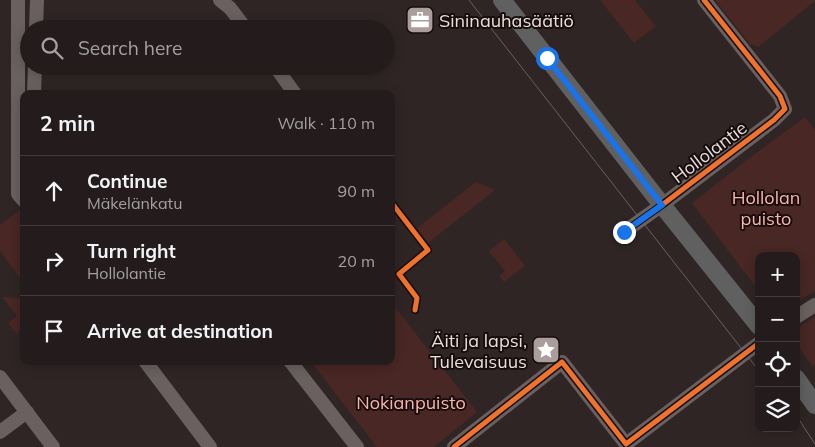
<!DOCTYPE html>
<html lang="en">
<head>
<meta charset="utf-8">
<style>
	body { margin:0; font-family:Mulish,sans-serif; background:#2c2525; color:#f1f3f6 }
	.controls { position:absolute; right:15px; bottom:15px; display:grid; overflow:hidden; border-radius:10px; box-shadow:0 2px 12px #0003 }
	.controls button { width:45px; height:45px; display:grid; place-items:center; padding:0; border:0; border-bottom:1px solid #413a3b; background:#241c1c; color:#f1f3f6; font:25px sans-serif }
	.stop { position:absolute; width:15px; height:15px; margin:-11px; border:4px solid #1a73e8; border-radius:50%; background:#fff }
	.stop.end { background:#1a73e8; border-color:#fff; box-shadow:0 1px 5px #0008 }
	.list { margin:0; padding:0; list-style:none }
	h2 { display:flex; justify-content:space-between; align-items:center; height:65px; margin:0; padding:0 20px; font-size:21px }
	h2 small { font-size:16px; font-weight:400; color:#a3a1a3 }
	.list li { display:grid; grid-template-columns:32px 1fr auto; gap:15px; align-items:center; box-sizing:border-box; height:70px; padding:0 20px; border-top:1px solid #413a3b }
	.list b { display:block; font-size:19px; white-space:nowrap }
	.list p { margin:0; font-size:16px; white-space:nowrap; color:#a3a1a3 }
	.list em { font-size:16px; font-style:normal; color:#a3a1a3 }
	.icon { flex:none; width:28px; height:28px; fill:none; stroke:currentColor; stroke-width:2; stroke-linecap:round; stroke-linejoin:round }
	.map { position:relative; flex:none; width:815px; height:447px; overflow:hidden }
	.search { position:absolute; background:#241c1c; box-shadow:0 2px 12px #0003; left:20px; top:20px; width:375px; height:55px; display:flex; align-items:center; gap:12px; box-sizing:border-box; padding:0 18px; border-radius:28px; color:#a3a1a3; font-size:19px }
	.panel { position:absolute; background:#241c1c; box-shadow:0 2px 12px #0003; left:20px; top:90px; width:375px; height:275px; border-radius:10px }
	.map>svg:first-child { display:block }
</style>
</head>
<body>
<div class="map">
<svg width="815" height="447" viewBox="0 0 815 447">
	<rect width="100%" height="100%" fill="#302525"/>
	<!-- green -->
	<path fill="#482724" d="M600,0h35l21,26 -22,17z
		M715,0h100v1l-57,46 -8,-3z
		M805,117l10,13v161l-19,11v-46h-37v35l-67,-88 60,-47z
		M476,182l19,8 -67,53 -11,-15z
		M20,210l4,5v68l-24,-32v-26z
		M504,239l21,27 -21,16 -5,-6 6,-5 -16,-20z
		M5,297l10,1 9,3v26l-8,6 -8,-10 9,-7 -14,-18z
		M391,302l86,110 -43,35h-57l-66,-85 2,-1h78z
		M815,317v47l-3,2 -16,-23v-14z"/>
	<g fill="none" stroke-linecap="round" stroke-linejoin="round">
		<!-- minor -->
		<path stroke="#6a6060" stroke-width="14" d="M18,0v194l6,7
			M220,0l10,8 16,21
			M36,29l1,-29
			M275,66l20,28
			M34,94l1,-28
			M624,232l38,-27 112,-85 11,-11 -5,-13 -76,-96
			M796,317l19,-12
			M145,361l65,86
			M290,361l67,86
			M0,377l53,70
			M0,432l27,-20
			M454,447l108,-85 64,82 133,-101"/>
		<!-- major -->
		<path stroke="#606060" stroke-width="18" d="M502,0l160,205 97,121
			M796,378l19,27"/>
		<!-- tram -->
		<path stroke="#6a6060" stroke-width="1" d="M469,0l290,371
			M796,415l19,29"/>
		<defs>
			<path id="cycleway" d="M391,202l37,48 -29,24 18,24 -2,12
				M624,232l38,-27 112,-85 11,-11 -5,-13 -76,-96
				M454,447l108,-85 64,82 133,-101"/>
		</defs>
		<!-- cycleway casing -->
		<use href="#cycleway" stroke="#160e0d" stroke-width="8"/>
		<!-- cycleway -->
		<use href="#cycleway" stroke="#ef722f" stroke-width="5"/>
	</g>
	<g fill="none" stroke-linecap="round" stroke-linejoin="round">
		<!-- route -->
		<path stroke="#1a73e8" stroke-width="6" d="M547,58l115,147 -38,27"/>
	</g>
	<!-- icons -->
	<defs>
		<symbol id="office-square" viewBox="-11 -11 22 22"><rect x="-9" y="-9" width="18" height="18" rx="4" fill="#aa9d9c" stroke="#160e0d"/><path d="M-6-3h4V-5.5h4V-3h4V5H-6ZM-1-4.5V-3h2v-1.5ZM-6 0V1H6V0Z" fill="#fff"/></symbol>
		<symbol id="sight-square" viewBox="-11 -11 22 22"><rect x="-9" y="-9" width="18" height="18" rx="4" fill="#aa9d9c" stroke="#160e0d"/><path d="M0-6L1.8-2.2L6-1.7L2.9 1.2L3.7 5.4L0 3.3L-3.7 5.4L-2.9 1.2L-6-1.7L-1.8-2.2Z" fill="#fff"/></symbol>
	</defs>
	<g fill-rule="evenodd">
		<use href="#office-square" x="404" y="4" width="32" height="32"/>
		<use href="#sight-square" x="530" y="334" width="32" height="32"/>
	</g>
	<g text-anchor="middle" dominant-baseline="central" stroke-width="4" stroke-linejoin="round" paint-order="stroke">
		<!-- poi labels -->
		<g font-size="18" fill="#ebdedc" stroke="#160e0d" text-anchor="start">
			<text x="439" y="20">Sininauhasäätiö</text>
			<text x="527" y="340" text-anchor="end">Äiti ja lapsi,<tspan x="527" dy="21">Tulevaisuus</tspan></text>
		</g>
		<!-- street labels -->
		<g font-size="18" fill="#ebdedc" stroke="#160e0d">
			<text transform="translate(709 152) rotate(-37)">Hollolantie</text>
		</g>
		<!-- park labels -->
		<g font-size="18" fill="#feb2ac" stroke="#160e0d">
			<text x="766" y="197">Hollolan<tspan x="766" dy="21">puisto</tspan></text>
			<text x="411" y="402">Nokianpuisto</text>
		</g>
	</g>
</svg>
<div class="controls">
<button>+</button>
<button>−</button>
<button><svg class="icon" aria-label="locate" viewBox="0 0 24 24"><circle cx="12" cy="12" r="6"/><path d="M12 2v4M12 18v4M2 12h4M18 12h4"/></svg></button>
<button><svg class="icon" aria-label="layers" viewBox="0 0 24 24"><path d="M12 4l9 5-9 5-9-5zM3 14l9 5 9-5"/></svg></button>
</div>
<div class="stop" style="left:547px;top:58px"></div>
<div class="stop end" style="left:624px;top:232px"></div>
<div class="search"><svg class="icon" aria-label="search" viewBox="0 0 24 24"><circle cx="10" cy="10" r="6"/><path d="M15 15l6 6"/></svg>Search here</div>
<section class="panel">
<h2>2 min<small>Walk · 110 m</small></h2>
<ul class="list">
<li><svg class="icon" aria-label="ahead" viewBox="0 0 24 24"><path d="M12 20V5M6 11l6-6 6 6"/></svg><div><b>Continue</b><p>Mäkelänkatu</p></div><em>90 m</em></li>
<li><svg class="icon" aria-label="right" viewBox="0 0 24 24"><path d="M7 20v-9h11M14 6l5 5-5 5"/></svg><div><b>Turn right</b><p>Hollolantie</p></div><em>20 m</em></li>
<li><svg class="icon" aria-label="arrive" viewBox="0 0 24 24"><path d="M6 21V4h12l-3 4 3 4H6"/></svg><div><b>Arrive at destination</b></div></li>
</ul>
</section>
</div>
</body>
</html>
